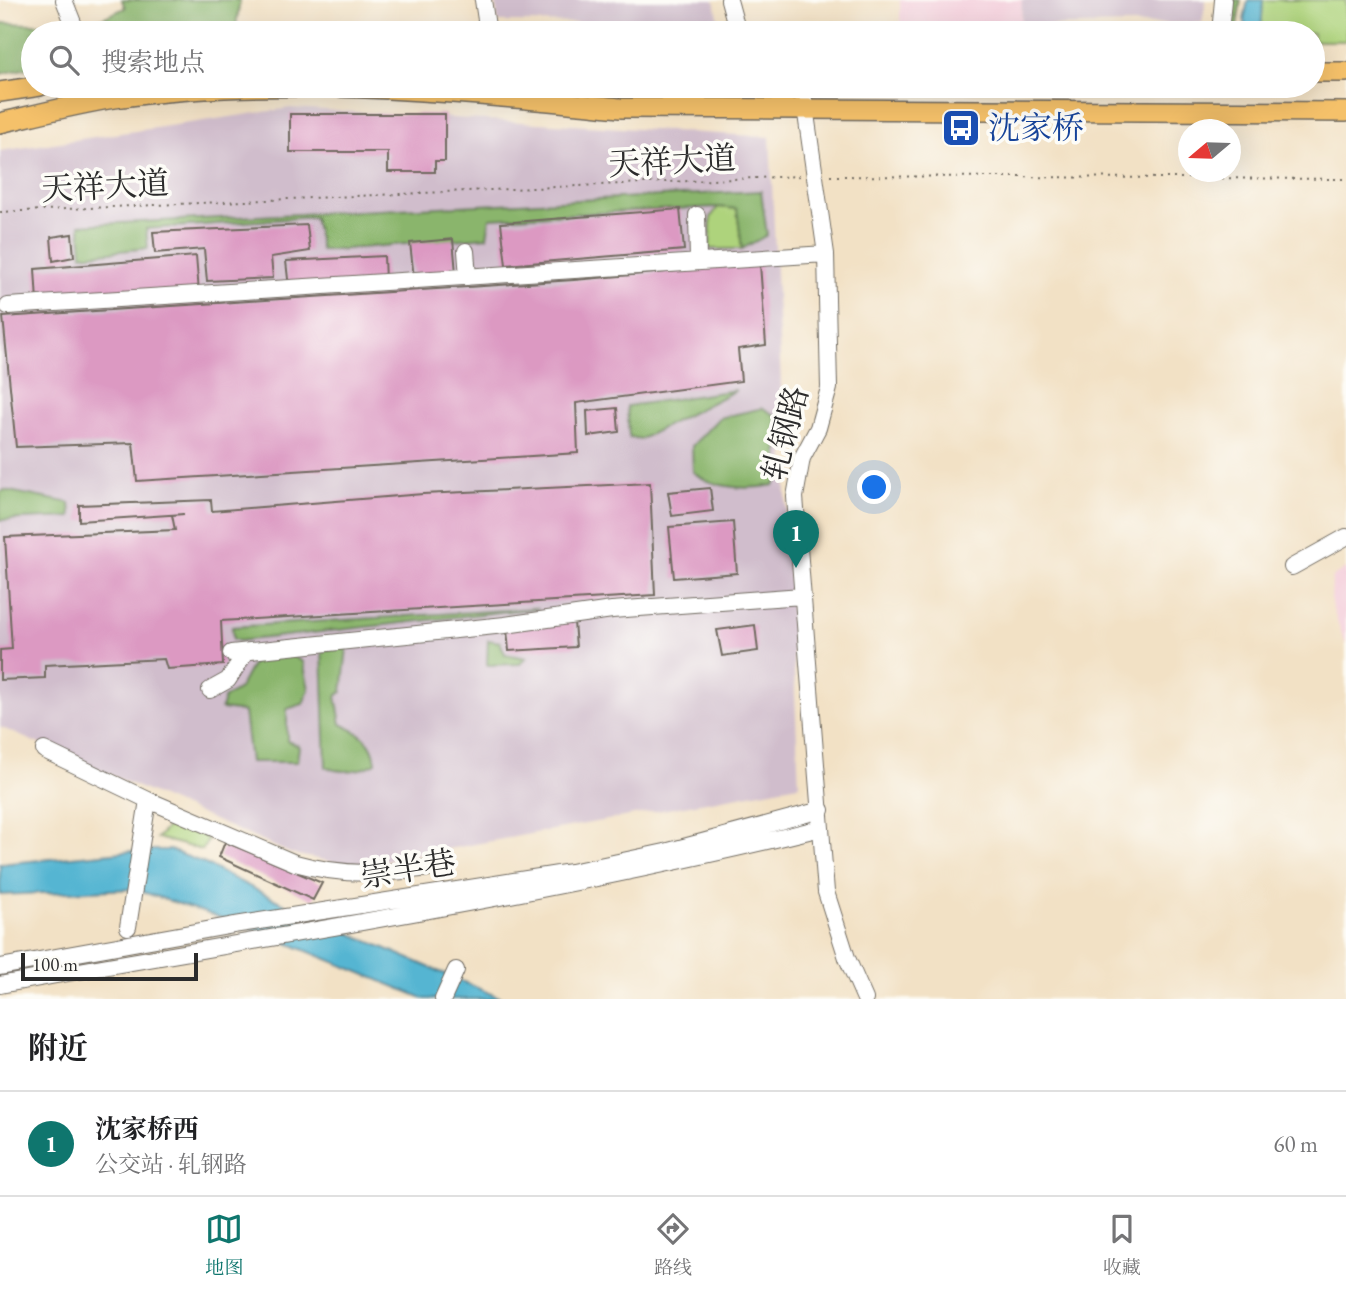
<!DOCTYPE html>
<html lang="zh">
<head>
<meta charset="utf-8">
<style>
	body { margin:0; font-family:"EB Garamond","Noto Serif SC",serif; background:#f2f2f2; color:#202124 }
	.compass { position:absolute; left:1178px; top:119px; width:63px; height:63px; border-radius:50%; background:#fff; box-shadow:0 7px 28px #0002; rotate:251deg }
	.scale { position:absolute; left:21px; bottom:18px; width:177px; box-sizing:border-box; padding-left:7px; border:4px solid #2b2b2b; border-top:0; font-size:19px; line-height:24px; white-space:nowrap; color:#2b2b2b; -webkit-text-stroke:5px #fdfcf7; paint-order:stroke }
	.you { position:absolute; left:875px; top:488px; width:24px; height:24px; margin:-18px; border:5px solid #fff; border-radius:50%; background:#1a73e8; box-shadow:0 0 0 10px #1a73e833 }
	.badge { display:grid; place-items:center; width:46px; height:46px; border-radius:50%; background:#0f766e; color:#fff; font-size:23px; font-weight:700 }
	.pin { position:absolute; translate:-50% -58px; filter:drop-shadow(0 2px 4px #0008) }
	.pin::after { content:''; position:absolute; top:37px; width:24px; height:21px; background:inherit; clip-path:polygon(0 0,100% 0,50% 100%) }
	.list { margin:0; padding:0; list-style:none }
	h2 { display:flex; justify-content:space-between; align-items:center; height:91px; margin:0; padding:0 28px; font-size:30px }
	h2 small { font-size:23px; font-weight:400; color:#757577 }
	.list li { display:grid; grid-template-columns:46px 1fr auto; gap:21px; align-items:center; box-sizing:border-box; height:105px; padding:0 28px; border-top:2px solid #e0e0e0 }
	.list b { display:block; font-size:26px; white-space:nowrap }
	.list p { margin:0; font-size:23px; white-space:nowrap; color:#757577 }
	.list em { font-size:23px; font-style:normal; color:#757577 }
	.icon { flex:none; width:38px; height:38px; fill:none; stroke:currentColor; stroke-width:2; stroke-linecap:round; stroke-linejoin:round }
	.map { position:relative; flex:none; width:1346px; height:999px; overflow:hidden }
	.search { position:absolute; background:#fff; box-shadow:0 7px 28px #0002; left:21px; right:21px; top:21px; height:77px; display:flex; align-items:center; gap:18px; box-sizing:border-box; padding:0 24px; border-radius:38px; color:#757577; font-size:26px }
	.sheet { height:196px; background:#fff }
	nav { display:flex; justify-content:space-around; align-items:center; box-sizing:border-box; height:98px; border-top:2px solid #e0e0e0; background:#fff; font-size:19px; color:#757577 }
	nav a { display:grid; justify-items:center; gap:4px }
	nav .on { color:#0f766e }
	.map>svg:first-child { display:block }
</style>
</head>
<body>
<div class="map">
<svg width="1346" height="999" viewBox="0 0 1346 999">
	<rect width="100%" height="100%" fill="#fdfcf7"/>
	<filter id="ink" filterUnits="userSpaceOnUse"><feTurbulence type="fractalNoise" baseFrequency=".0143" numOctaves="2"/><feDisplacementMap in="SourceGraphic" scale="14" xChannelSelector="R" yChannelSelector="G"/><feConvolveMatrix kernelMatrix="1 2 1 2 8 2 1 2 1" color-interpolation-filters="sRGB"/></filter>
	<filter id="wash" filterUnits="userSpaceOnUse"><feTurbulence type="fractalNoise" baseFrequency=".00686" numOctaves="4" result="noise"/><feDisplacementMap in="SourceGraphic" scale="28" xChannelSelector="R" yChannelSelector="G"/><feGaussianBlur stdDeviation="1.57" result="paint"/><feColorMatrix in="noise" values="0 0 0 0 0 0 0 0 0 0 0 0 0 0 0 0 0 1.4 0 .05"/><feComposite in="paint" operator="in"/></filter>
	<g filter="url(#wash)">
		<rect width="100%" height="100%" fill="#f2e1c5"/>
		<!-- built -->
		<path fill="#f4cfdc" d="M900,0h122l-1,26 -121,1z
			M1346,568v77l-15,-41 1,-26z"/>
		<!-- industrial -->
		<path fill="#d0bdcc" d="M495,0h219l6,24 -222,-2z
			M1022,0h184l-4,23 -181,3z
			M290,108l480,29 29,648 -445,81 -62,-12 -292,-127v-576z"/>
		<!-- green -->
		<path fill="#aed37c" stroke="#6c7f54" stroke-width="2" d="M1263,0h83v41h-33v-8h-52z
			M718,207l19,2 5,40h-32l1,-32z
			M169,825l28,5 11,10 -6,10 -45,-12z"/>
		<!-- forest -->
		<path fill="#8ab56c" stroke="#5a704c" stroke-width="2" d="M122,0h118l-5,33h-144l-4,-8 38,-17z
			M1230,0h11l-4,27 -11,-1z
			M0,23l60,2 8,8h-35v34l-33,7z
			M761,191l6,44 -25,14 -5,-40 -19,-2 -228,11 -3,19 -152,13h-14l-7,-33 -168,12 2,19 -66,7 -2,-30z
			M736,390l-95,49 -12,-2 -2,-31z
			M763,408l13,8 3,60 -5,9c-25,5 -61,4 -81,-13l-1,-26 27,-28z
			M4,490l66,13 1,14 -71,3v-28z
			M539,608l-300,33 -6,-2 -1,-12z
			M488,640l12,2 5,12 21,4 -6,6 -33,1z
			M347,648l-5,44 -6,4 5,28c19,9 33,16 35,39 -14,8 -36,11 -50,4l-4,-118z
			M289,654l14,8 6,27 -6,15 -16,5v32l12,5 -2,16h-47l-6,-50 -23,-3 3,-11 15,-9 15,-28z"/>
		<!-- water -->
		<path fill="#54b5d2" stroke="#40707e" stroke-width="2" d="M1248,0h15l-2,33h-15l-2,-13z
			M143,850h27l31,12 95,48 207,89h-78l-177,-72 -114,-38 -134,6v-31z"/>
		<g id="blocks">
			<!-- building -->
			<path fill="#dc99c2" d="M290,114h155v47h-10v11h-47v-20h-98z
				M680,209l4,41 -178,15 -5,-42z
				M307,225l3,26 -39,6 2,21 -66,3 -3,-32 -49,4 -2,-21z
				M72,234l2,23 -21,4 -2,-24z
				M453,239l3,34 -42,5 -4,-35z
				M196,256l3,36 -162,10 -2,-33z
				M384,256l1,25 -96,7 -3,-27z
				M760,264l6,81 -28,4 3,32 -165,22 2,50 -441,28 -4,-38 -117,4 -13,-130 571,-37z
				M617,408l2,24 -31,4 -1,-25z
				M650,483l5,112 -434,26 2,44 -56,4 -3,-10 -119,6v13l-45,2v-30l12,-1 -7,-112 170,-7 -3,-15 12,-1 -105,7v-16l132,-5 1,11 211,-17z
				M710,488l3,23 -41,5 -4,-24z
				M733,522l4,51 -63,5 -5,-51z
				M574,622l2,25 -67,4 -2,-21z
				M755,625l3,26 -36,5 -5,-26z
				M225,842l97,41 -9,17 -94,-43z"/>
		</g>
	</g>
	<g filter="url(#ink)">
		<use href="#blocks" fill-opacity="0" stroke="#716b61" stroke-width="2"/>
		<g fill="none" stroke-linecap="round" stroke-linejoin="round">
			<defs>
				<path id="minor" d="M64,0l13,33
					M483,0l5,33
					M729,0l9,33
					M1220,33l3,-33
					M802,86l24,168 3,134 -11,40 -16,30 -7,39 31,395 21,66 18,41
					M697,215l1,45
					M466,251l2,26
					M8,306l818,-52
					M1292,567l54,-30
					M231,653l274,-28 107,-15 190,-14
					M210,690l18,-10 18,-28
					M44,750l104,50 147,63c50,14 91,11 141,4
					M128,927l20,-127
					M0,967l234,-42 337,-53 94,-20 156,-42
					M0,985c275,-49 550,-90 821,-157
					M443,999l13,-29"/>
				<path id="major" d="M1313,72h33
					M0,92l40,-6
					M0,123c38,-9 76,-19 115,-25 166,-24 339,-6 505,10l726,4"/>
			</defs>
			<!-- minor casing -->
			<use href="#minor" stroke="#716b61" stroke-width="18"/>
			<!-- major casing -->
			<use href="#major" stroke="#716b61" stroke-width="22"/>
			<!-- path -->
			<path stroke="#716b61" stroke-width="2" stroke-dasharray="2 5" stroke-linecap="butt" d="M830,176l516,3
				M0,212l800,-36"/>
			<!-- minor -->
			<use href="#minor" stroke="#fff" stroke-width="16"/>
			<!-- major -->
			<use href="#major" stroke="#f5c16b" stroke-width="19"/>
		</g>
	</g>
	<!-- icons -->
	<defs>
		<symbol id="bus-square" viewBox="-11 -11 22 22"><rect x="-9" y="-9" width="18" height="18" rx="4" fill="#1a4fb4" stroke="#fdfcf7"/><path d="M-5-6H5V4H4V6H2V4H-2V6H-4V4H-5ZM-3.5-4V0h7V-4ZM-3.5 1.2v1.5H-2V1.2ZM2 1.2v1.5H3.5V1.2Z" fill="#fff"/></symbol>
	</defs>
	<g fill-rule="evenodd">
		<use href="#bus-square" x="939" y="106" width="44" height="44"/>
	</g>
	<g text-anchor="middle" dominant-baseline="central" stroke-width="7" stroke-linejoin="round" paint-order="stroke">
		<!-- transit labels -->
		<g font-size="32" fill="#164399" stroke="#fdfcf7" text-anchor="start">
			<text x="988" y="128">沈家桥</text>
		</g>
		<!-- street labels -->
		<g font-size="32" fill="#2b2b2b" stroke="#fdfcf7">
			<text transform="translate(672 161) rotate(-3)">天祥大道</text>
			<text transform="translate(105 186) rotate(-3)">天祥大道</text>
			<text transform="translate(785 433) rotate(-75)">轧钢路</text>
			<text transform="translate(408 869) rotate(-9)">崇半巷</text>
		</g>
	</g>
</svg>
<svg class="compass" viewBox="-18 -18 36 36"><path d="M0-13l5 13h-10z" fill="#e53935"/><path d="M0 13l5-13h-10z" fill="#757577"/></svg>
<div class="scale">100 m</div>
<div class="you"></div>
<div class="pin badge" style="left:796px;top:568px">1</div>
<div class="search"><svg class="icon" aria-label="search" viewBox="0 0 24 24"><circle cx="10" cy="10" r="6"/><path d="M15 15l6 6"/></svg>搜索地点</div>
</div>
<section class="sheet">
<h2>附近<small></small></h2>
<ul class="list">
<li><span class="badge">1</span><div><b>沈家桥西</b><p>公交站 · 轧钢路</p></div><em>60 m</em></li>
</ul>
</section>
<nav>
<a class="on"><svg class="icon" aria-label="map" viewBox="0 0 24 24"><path d="M3 6l6-2 6 2 6-2v14l-6 2-6-2-6 2zM9 4v14M15 6v14"/></svg>地图</a>
<a><svg class="icon" aria-label="directions" viewBox="0 0 24 24"><path d="M12 3l9 9-9 9-9-9zM9 14v-3h6M13 9l2 2-2 2"/></svg>路线</a>
<a><svg class="icon" aria-label="saved" viewBox="0 0 24 24"><path d="M7 4h10v16l-5-4-5 4z"/></svg>收藏</a>
</nav>
</body>
</html>
